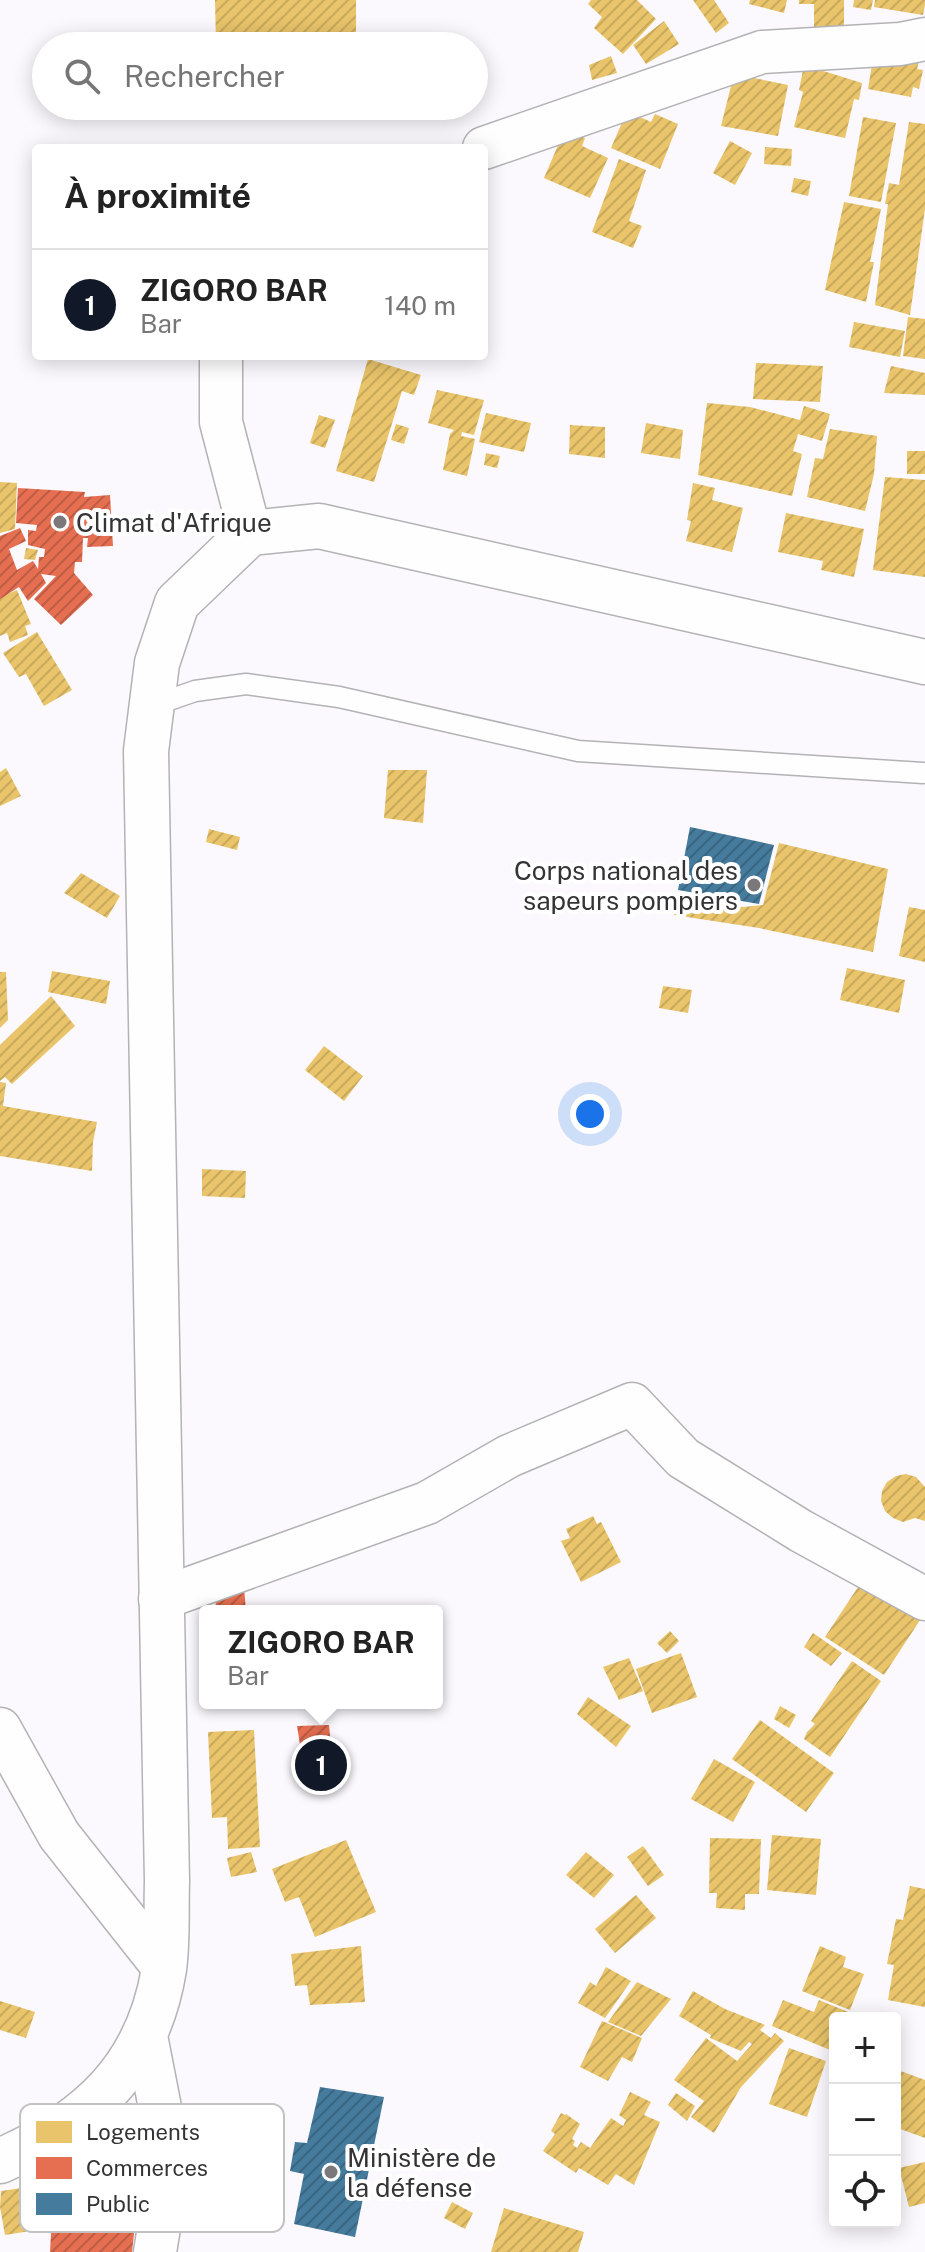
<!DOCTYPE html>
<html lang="fr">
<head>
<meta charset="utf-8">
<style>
	body { margin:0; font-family:"Public Sans",sans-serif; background:#f6f6f6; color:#222 }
	.controls { position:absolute; right:24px; bottom:24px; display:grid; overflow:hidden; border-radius:8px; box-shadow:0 4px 20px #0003 }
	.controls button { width:72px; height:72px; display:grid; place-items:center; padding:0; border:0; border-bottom:2px solid #e0e0e0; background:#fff; color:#222; font:40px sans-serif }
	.you { position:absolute; left:590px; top:1114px; width:28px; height:28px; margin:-20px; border:6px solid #fff; border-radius:50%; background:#1a73e8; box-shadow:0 0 0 12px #1a73e833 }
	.badge { display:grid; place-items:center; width:52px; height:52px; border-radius:50%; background:#111827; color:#fff; font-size:26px; font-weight:700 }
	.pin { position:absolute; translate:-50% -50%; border:4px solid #fff; box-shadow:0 2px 8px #0006 }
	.popup { position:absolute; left:199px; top:1605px; width:244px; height:104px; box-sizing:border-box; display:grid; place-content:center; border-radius:8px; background:#fff; filter:drop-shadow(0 2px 6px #0005); font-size:26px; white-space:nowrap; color:#767676 }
	.popup b { font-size:30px; color:#222 }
	.popup::after { content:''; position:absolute; left:50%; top:100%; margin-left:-16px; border:16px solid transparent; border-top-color:#fff }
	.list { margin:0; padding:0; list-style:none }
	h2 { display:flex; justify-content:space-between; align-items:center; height:104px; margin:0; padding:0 32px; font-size:34px }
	h2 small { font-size:26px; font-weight:400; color:#767676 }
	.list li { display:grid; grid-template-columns:52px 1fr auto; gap:24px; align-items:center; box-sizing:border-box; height:112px; padding:0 32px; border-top:2px solid #e0e0e0 }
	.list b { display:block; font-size:30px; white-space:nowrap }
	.list p { margin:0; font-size:26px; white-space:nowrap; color:#767676 }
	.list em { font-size:26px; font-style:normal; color:#767676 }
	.icon { flex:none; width:44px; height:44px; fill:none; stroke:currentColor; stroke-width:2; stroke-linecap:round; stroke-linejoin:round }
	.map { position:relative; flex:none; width:925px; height:2252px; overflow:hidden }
	.search { position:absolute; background:#fff; box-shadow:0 4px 20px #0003; left:32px; top:32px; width:456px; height:88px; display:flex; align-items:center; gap:20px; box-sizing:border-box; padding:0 28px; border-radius:44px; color:#767676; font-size:30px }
	.panel { position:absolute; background:#fff; box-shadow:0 4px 20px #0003; left:32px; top:144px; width:456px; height:216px; border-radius:8px }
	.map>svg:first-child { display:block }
</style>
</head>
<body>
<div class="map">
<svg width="925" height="2252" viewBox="0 0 925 2252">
	<defs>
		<pattern id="homes-hatch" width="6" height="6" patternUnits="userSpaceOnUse" patternTransform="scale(2)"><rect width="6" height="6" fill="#e9c46a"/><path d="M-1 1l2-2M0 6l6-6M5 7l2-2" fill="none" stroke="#c8a95c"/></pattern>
		<pattern id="shops-hatch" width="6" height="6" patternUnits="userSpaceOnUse" patternTransform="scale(2)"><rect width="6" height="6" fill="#e76f51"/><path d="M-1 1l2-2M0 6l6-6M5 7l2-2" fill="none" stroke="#bc5c44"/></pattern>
		<pattern id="public-hatch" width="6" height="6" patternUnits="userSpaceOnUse" patternTransform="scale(2)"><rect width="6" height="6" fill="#457b9d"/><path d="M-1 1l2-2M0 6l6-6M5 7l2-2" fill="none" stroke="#3a6581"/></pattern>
	</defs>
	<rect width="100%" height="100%" fill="#fbf9fd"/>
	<!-- homes -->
	<path fill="url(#homes-hatch)" d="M215,0h141v39l-75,3v4h-20l-1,-5 -44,3z
		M591,0h46l19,19 -33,35 -29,-26 8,-11 -14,-13z
		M693,0h21l15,23 -13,10z
		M750,0h37l-3,13 -35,-9z
		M799,0h45v28h-30v-24h-15z
		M854,0h19l-2,10 -18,-3z
		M875,0h50v4l-2,11 -49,-8z
		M664,21l15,23 -33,20 -13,-19z
		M874,52l45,9 -2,8 6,1 -4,19 -6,-2 -2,10 -43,-8z
		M611,56l6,17 -25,7 -3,-15z
		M804,65l58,18 -3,17 -5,-1 -9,39 -51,-11 9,-35 -4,-2z
		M734,74l54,11 -10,51 -57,-10z
		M627,111l24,11 4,-8 23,10 -18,45 -49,-21z
		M863,117l33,6 -15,79 -32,-6z
		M909,122l16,2v85l-15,106 -35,-10 13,-101h-3l4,-21 10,2z
		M565,129l20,9 -3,8 26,12 -18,40 -46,-20z
		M730,141l22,12 -17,32 -22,-12z
		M765,147l27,2 -1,17 -27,-2z
		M619,159l27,11 -17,51 13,5 -9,22 -41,-16z
		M794,178l17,3 -3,15 -17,-4z
		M844,202l37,7 -11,53h4l-8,40 -41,-12z
		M908,317l17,2v40l-22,-3z
		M854,322l51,9 -5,26 -51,-10z
		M368,359l53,16 -7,20 -12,-4 -28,91 -38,-11z
		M756,363l67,3 -3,36 -67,-3z
		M891,366l34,7v22l-41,-2z
		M437,390l47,10 -10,35 -12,-3 -1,4 14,3 -8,37 -24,-6 7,-36 4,-4 -26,-7z
		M707,403l43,4 50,13 4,-14 26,8 -8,27 -24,-7 -5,17 9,3 -10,42 -94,-21z
		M486,413l45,10 -7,29 -45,-10z
		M319,415l16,5 -10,28 -15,-5z
		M646,423l37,7 -3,29 -39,-6z
		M396,424l13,4 -5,16 -13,-4z
		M570,425l35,2v31l-36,-4z
		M830,429l47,7 -3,38 -9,37 -58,-14 8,-39 8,1z
		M907,451h18v23h-18z
		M486,453l14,3 -3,12 -13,-3z
		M885,477l40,3v97l-52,-7z
		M0,482l17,1 -2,46 -15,4z
		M693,483l22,5 -3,12 31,8 -11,44 -46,-11 5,-20 -4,-1z
		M786,513l78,16 -10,48 -33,-7 2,-9 -45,-9z
		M26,548l12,2 -3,10 -11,-1z
		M17,590l14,34 -6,2 3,9 -18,7 -3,-9 -7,3v-39z
		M37,632l35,58 -28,16 -18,-32 -7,3 -16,-24z
		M6,768l15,28 -21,10v-34z
		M388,770h39l-4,53 -39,-5z
		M209,829l31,8 -3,13 -31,-8z
		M779,843l109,26 -15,83 -114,-24 -85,-13 3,-22 66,14 20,-2z
		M81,873l39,23 -13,22 -43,-25z
		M909,907l16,3v52l-26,-6z
		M847,968l58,12 -6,33 -59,-13z
		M52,971l58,10 -4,23 -58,-12z
		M0,972h6l2,48 -8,8z
		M663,986l29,4 -4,23 -29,-5z
		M51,996l24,30 -63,58 -7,-7 -5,4v-36z
		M324,1046l39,30 -19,25 -39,-31z
		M0,1082l6,1 -3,23 94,16 -4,20 -1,29 -92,-15z
		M202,1169l44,2 -1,27 -43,-2z
		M906,1474l10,3 9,10v34l-10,-3 -12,4 -10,-4 -8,-7 -4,-10 1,-10 5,-9 9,-6z
		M593,1516l4,8 4,-2 20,40 -40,20 -20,-41 9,-3 -4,-9z
		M866,1575l58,39 -40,61 -59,-38z
		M670,1631l9,10 -12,12 -10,-10z
		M813,1633l29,20 -11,13 -27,-19z
		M681,1653l16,44 -45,16 -16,-44z
		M629,1658l14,33 -24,9 -16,-33z
		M852,1661l29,20 -51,76 -26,-18 3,-7 8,-8 -4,-3z
		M588,1697l43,29 -15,21 -39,-33z
		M780,1706l16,9 -7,13 -15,-9z
		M760,1720l74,53 -28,39 -74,-53z
		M254,1730l6,117 -32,2 -1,-32 -15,1 -4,-86z
		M714,1759l41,23 -22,40 -42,-23z
		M772,1835l49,4 -5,56 -49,-5z
		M710,1838l51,1 -2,55h-14v16l-29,-2 1,-15h-8z
		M346,1840l30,72 -61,25 -16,-40 -14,5 -13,-33z
		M643,1846l21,29 -16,11 -21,-29z
		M251,1852l6,20 -26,5 -4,-19z
		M586,1852l28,23 -20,23 -28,-23z
		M910,1886l15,3v118l-37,-7 6,-35 -7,-1 9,-45 7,1z
		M636,1895l20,23 -41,35 -20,-24z
		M361,1946l4,56 -55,3 -3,-20 -12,1 -4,-32z
		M820,1946l26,11 -3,10 21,7 -14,36 -48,-19z
		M606,1967l25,14 -26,37 -27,-15 12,-21 6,4z
		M637,1982l34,17 -30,37 -33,-14z
		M693,1991l32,18 40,16 -5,5 11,8 4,-5 9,8 -43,46 -27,46 -23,-16 13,-16 -30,-21 32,-42 31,23 15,-17 -3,-2 -8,9 -31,-13 1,-3 -32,-19z
		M783,2000l31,12 5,-12 39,16 -1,2h-22v34l-63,-26z
		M0,2001l35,11 -9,26 -26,-8z
		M602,2021l40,17 -10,24 -10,-5 -14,24 -28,-14z
		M789,2048l37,13 -19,56 -38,-13z
		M895,2069l30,11v58l-30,-11z
		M630,2092l21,10 -7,13 16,7 -26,63 -18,-11 -8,11 -29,-17 -3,5 -33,-22 12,-17 -4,-3 10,-18 4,2 1,-1 14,10 -8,15 3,2 -2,4 4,3 4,-6 9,6 21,-30 12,8 3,-6 -7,-5z
		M676,2093l19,13 -8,15 -19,-16z
		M40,2159l5,16 -14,4 -4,-16z
		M925,2162v41l-16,4 -10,-39z
		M43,2185l6,43 -44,7 -5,-28 1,-16z
		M452,2202l21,11 -8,16 -21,-11z
		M504,2208l80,24 -6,20h-87z"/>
	<!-- shops -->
	<path fill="url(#shops-hatch)" d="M18,488l67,4 -1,5 26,-2 3,51 -26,1 1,-9h-5l-1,24h-7l-1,11 19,22 -32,30 -27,-26 22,-23 -15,-2 5,9 -18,18 -9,-14 -19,12v-63l20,-8 6,13 -17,8 8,21 16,-9 5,8 1,-12h5l1,-8 -17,-4v-15l8,1 1,-6 -21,-2z
		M244,1587l2,24h-30l-1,-23z
		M220,1703h49v4l-48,2z
		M329,1725l4,42 -29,2 -7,-43z
		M55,2163l86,6 -9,83h-82z"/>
	<!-- public -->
	<path fill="url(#public-hatch)" d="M690,827l84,18 -15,59 -81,-14z
		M320,2087l64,10 -29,140 -61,-13 10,-50 -14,-3 5,-29 12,1z"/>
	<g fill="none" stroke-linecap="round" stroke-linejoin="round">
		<defs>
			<path id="service" d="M152,706l43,-15 51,-7 93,13 239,54 345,22"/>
			<path id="minor" d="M484,148l278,-96 138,-8 25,-5
				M221,356v66l29,111
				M160,1599l267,-96 82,-47 123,-52 51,54 118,73 124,68
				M0,1729l59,106 105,133
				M146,2036l24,123 -15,93"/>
			<path id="primary" d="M0,2161c89,-39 148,-93 164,-192 4,-28 2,-59 3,-87l-21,-1131 11,-88 20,-60 73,-70 69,-7 606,136"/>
		</defs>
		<!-- service casing -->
		<use href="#service" stroke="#b3b2b4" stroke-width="23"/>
		<!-- minor casing -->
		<use href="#minor" stroke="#b3b2b4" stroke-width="45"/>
		<!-- primary casing -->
		<use href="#primary" stroke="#b3b2b4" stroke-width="47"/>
		<!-- service -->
		<use href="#service" stroke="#fefeff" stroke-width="20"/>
		<!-- minor -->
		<use href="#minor" stroke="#fefeff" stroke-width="42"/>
		<!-- primary -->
		<use href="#primary" stroke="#fefeff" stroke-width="44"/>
	</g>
	<!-- markers -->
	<g fill="#7a787b" stroke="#fff" stroke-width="3">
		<circle cx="60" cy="522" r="8"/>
		<circle cx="754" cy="885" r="8"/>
		<circle cx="331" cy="2172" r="8"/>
	</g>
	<g text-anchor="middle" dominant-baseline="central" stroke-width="8" stroke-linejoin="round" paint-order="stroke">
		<!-- poi labels -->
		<g font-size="26" fill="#343335" stroke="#fff" text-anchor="start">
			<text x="76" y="522">Climat d'Afrique</text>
			<text x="738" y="870" text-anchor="end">Corps national des<tspan x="738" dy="30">sapeurs pompiers</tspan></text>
			<text x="347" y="2157">Ministère de<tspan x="347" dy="30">la défense</tspan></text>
		</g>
	</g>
	<!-- legend -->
	<rect x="20" y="2104" width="264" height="128" rx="12" fill="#fff" stroke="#c2c2c2" stroke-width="2"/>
	<rect x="36" y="2121" width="36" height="22" fill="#e9c46a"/>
	<rect x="36" y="2157" width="36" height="22" fill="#e76f51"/>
	<rect x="36" y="2193" width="36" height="22" fill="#457b9d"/>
	<g font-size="22" fill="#343335">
		<text x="86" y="2140">Logements</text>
		<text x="86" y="2176">Commerces</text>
		<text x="86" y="2212">Public</text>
	</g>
</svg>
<div class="controls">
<button>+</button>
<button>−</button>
<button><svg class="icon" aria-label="locate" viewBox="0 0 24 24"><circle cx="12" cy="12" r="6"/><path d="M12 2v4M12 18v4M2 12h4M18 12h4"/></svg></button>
</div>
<div class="you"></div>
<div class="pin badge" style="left:321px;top:1765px">1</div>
<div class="popup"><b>ZIGORO BAR</b>Bar</div>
<div class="search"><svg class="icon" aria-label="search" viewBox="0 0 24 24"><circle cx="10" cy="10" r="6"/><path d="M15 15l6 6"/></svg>Rechercher</div>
<section class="panel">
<h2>À proximité<small></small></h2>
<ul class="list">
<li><span class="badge">1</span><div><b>ZIGORO BAR</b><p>Bar</p></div><em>140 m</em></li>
</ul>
</section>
</div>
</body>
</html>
